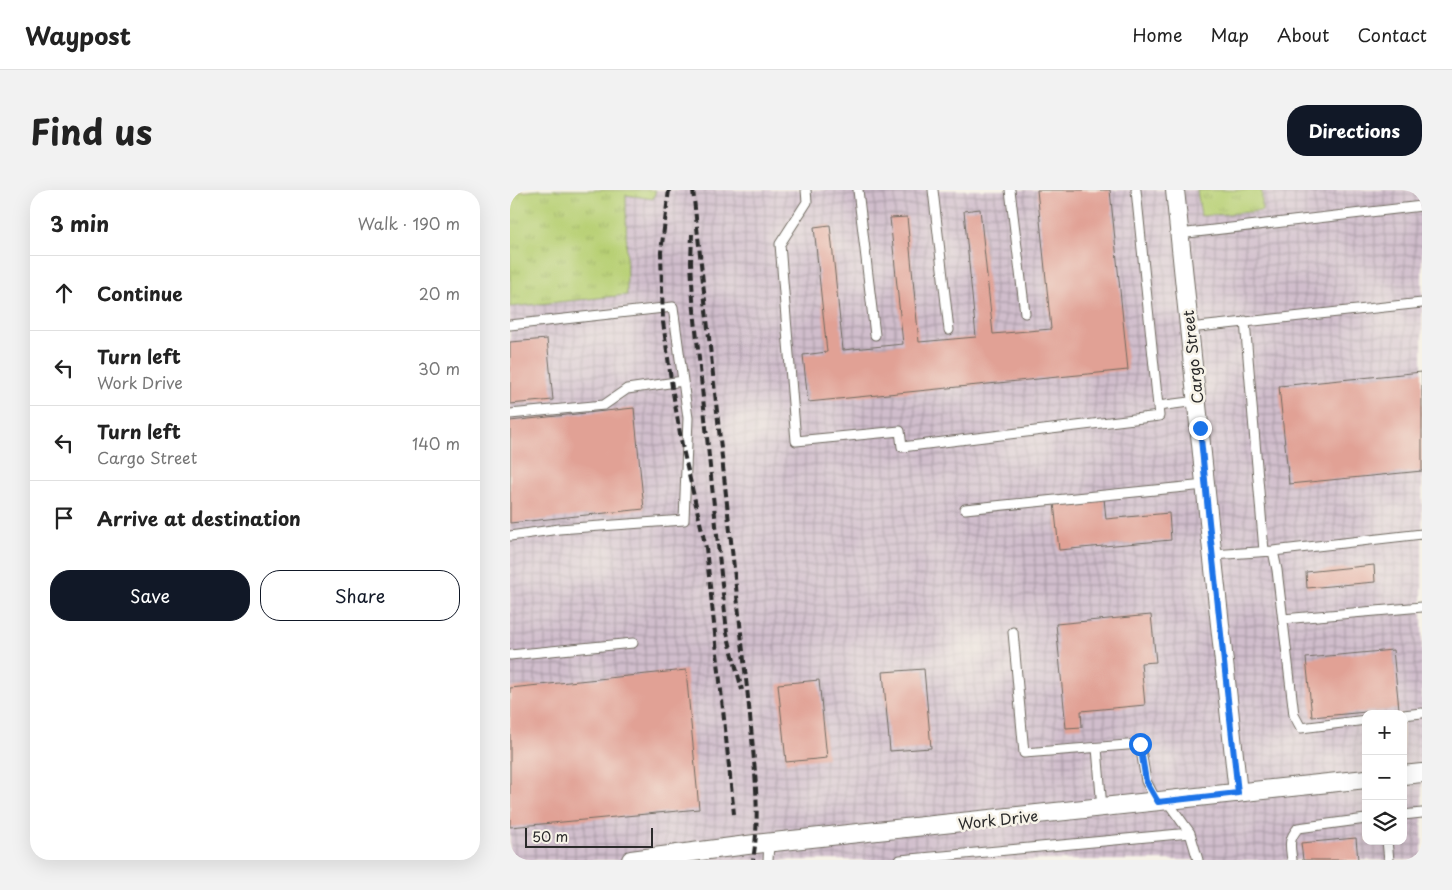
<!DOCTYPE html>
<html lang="en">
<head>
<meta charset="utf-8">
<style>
	body { margin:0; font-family:"Playpen Sans",sans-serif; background:#f2f2f2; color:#222 }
	.controls { position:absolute; right:15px; bottom:15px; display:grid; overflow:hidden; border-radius:10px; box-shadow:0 5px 20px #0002 }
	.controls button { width:45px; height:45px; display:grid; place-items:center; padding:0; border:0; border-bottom:1px solid #e0e0e0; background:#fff; color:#222; font:25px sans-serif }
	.scale { position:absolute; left:15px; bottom:12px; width:128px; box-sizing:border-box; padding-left:5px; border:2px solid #2b2b2b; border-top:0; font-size:14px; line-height:18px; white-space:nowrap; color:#2b2b2b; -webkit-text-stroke:4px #f7f3e8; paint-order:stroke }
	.stop { position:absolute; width:15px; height:15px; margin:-11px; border:4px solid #1a73e8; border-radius:50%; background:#fff }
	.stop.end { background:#1a73e8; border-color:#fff; box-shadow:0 1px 5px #0008 }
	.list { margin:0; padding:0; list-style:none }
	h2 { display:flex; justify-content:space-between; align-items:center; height:65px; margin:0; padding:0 20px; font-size:21px }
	h2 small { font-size:16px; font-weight:400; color:#767676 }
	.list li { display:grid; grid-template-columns:32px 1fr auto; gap:15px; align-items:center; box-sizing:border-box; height:75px; padding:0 20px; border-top:1px solid #e0e0e0 }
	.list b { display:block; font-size:19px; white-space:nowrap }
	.list p { margin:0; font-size:16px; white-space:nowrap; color:#767676 }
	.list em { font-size:16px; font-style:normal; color:#767676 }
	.actions { display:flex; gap:10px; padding:15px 20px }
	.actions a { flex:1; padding:11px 0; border:1px solid #111827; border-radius:20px; text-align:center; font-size:18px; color:#111827 }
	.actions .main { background:#111827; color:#fff }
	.icon { flex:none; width:28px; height:28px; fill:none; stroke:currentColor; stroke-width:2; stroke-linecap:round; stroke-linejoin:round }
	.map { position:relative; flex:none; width:912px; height:670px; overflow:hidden; border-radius:20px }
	header { display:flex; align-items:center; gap:30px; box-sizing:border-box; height:70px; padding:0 25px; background:#fff; border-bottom:1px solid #e0e0e0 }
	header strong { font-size:24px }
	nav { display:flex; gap:28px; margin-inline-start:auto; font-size:18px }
	.intro { display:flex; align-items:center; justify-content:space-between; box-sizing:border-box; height:120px; padding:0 30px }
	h1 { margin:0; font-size:35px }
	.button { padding:12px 22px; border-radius:20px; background:#111827; color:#fff; font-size:18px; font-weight:700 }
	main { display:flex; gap:30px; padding:0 30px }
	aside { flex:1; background:#fff; border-radius:20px; box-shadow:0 5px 20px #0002 }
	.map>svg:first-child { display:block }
</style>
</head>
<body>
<header>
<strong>Waypost</strong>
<nav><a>Home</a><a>Map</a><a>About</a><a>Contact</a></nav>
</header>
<div class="intro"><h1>Find us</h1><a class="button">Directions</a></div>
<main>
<aside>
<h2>3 min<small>Walk · 190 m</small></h2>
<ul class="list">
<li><svg class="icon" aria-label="ahead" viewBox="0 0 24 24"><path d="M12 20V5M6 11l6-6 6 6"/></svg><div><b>Continue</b></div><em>20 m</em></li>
<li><svg class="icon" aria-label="left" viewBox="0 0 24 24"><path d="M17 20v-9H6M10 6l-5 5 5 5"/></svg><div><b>Turn left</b><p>Work Drive</p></div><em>30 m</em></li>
<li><svg class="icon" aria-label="left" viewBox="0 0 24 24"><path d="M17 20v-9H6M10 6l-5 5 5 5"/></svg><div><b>Turn left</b><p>Cargo Street</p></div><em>140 m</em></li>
<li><svg class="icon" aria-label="arrive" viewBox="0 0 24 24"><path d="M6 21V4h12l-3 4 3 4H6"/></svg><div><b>Arrive at destination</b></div></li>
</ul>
<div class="actions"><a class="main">Save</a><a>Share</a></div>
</aside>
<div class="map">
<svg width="912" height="670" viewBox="0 0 912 670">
	<defs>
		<pattern id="industrial-grid" width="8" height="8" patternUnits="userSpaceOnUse" patternTransform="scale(1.25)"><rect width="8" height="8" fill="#d0bdcc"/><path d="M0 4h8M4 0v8" fill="none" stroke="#a99aa6"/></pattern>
		<pattern id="grass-tufts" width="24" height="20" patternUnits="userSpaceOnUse" patternTransform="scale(1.25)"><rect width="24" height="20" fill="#b8d074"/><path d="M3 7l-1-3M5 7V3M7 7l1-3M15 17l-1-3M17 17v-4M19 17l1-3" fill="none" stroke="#9eb365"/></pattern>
	</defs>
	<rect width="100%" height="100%" fill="#f7f3e8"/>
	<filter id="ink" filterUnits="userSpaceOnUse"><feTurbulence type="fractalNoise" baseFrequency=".02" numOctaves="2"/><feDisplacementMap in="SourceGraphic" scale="10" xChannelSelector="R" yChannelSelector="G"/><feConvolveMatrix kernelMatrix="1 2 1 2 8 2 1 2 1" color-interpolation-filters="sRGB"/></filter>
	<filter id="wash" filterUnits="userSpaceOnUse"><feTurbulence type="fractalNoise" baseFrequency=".0096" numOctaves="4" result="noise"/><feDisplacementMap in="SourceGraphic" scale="20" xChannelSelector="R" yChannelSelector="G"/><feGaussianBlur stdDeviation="1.12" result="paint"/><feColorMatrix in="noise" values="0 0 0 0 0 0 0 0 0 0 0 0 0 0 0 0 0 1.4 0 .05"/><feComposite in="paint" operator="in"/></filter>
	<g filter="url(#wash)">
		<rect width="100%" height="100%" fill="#f1dfc1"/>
		<!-- industrial -->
		<path fill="url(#industrial-grid)" fill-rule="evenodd" d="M146,0h541l4,26 61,-5v-21h160v670h-912v-553l116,-12v-100l26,4zM856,524h37v127h-37z"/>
		<!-- grass -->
		<path fill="url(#grass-tufts)" stroke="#727e50" d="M30,0h116l-3,9 -27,-4 1,100 -117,12v-114z
			M687,0h65v21l-61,5z"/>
		<g id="blocks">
			<!-- building -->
			<path fill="#e1a195" d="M527,0h73l18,180 -320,32 -5,-47 24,-3 -13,-125 16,-2 13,125 60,-6 -13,-126 17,-1 12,125 57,-5 -12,-126 16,-2 13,125 58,-5z
				M37,149l6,61 -43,4v-62z
				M912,182v99l-133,13 -10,-98z
				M124,218l10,101 -134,14v-102z
				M594,308l2,21 63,-6 2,27 -112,10 -5,-47z
				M864,375l1,17 -68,6 -1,-16z
				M641,425l5,47 -15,1 4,42 -64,6 1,16 -16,1 -10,-104z
				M883,460l6,59 -87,8 -6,-59z
				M414,479l7,79 -41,3 -7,-79z
				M176,480l13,139 -189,18v-139z
				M309,490l8,78 -41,4 -8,-78z
				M846,648l2,22h-55l-2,-17z"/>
		</g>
	</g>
	<g filter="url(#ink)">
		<use href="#blocks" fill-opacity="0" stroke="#706a60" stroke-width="1"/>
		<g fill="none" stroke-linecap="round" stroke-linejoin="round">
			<defs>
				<path id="service" d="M296,0l1,12 -27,42 16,197 104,-10 2,16 257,-31 -23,-226
					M348,0l17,145
					M423,0l16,140
					M500,0l15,123
					M669,44l243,-28
					M735,131l19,230
					M0,135l163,-18 15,111 -4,102 -125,9 -49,7
					M679,138l233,-25
					M648,216l39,-5
					M0,224l94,-9 23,-16 56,-8
					M455,319l240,-24
					M763,361l149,-17
					M702,365l61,-4 4,19 17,145 7,13 65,-8
					M773,429l139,-12
					M503,442l11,121 116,-9 6,37 11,21
					M0,465l123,-12
					M893,525l19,-2
					M587,558l5,60
					M657,611l23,32 8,27
					M893,625l19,-2
					M877,651l2,19
					M258,670l1,-17
					M390,670l290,-27
					M782,670c-2,-15 -4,-20 6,-32l68,-9"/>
				<path id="minor" d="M665,0l34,332 29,271
					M893,585l19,-2
					M121,670l124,-16 611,-65"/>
			</defs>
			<!-- service casing -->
			<use href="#service" stroke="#706a60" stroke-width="11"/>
			<!-- minor casing -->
			<use href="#minor" stroke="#706a60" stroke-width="20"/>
			<!-- service -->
			<use href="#service" stroke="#fff" stroke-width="9"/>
			<!-- minor -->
			<use href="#minor" stroke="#fff" stroke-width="18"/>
			<!-- rail -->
			<path stroke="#2b2b2b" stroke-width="4" stroke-dasharray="8 4" stroke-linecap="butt" d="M159,0l-8,62 2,70 9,65 10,58 24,103 28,266
				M183,0l57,526c4,48 11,96 3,144
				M182,44l-1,28 2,38 34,333 15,57"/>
		</g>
	</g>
	<g fill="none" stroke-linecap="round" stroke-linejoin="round" filter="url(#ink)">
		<!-- route -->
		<path stroke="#1a73e8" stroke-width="6" d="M630,554l6,37 12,21 80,-9 -29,-271 -9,-94"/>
	</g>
	<g text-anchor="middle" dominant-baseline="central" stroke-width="5" stroke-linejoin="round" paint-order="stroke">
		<!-- street labels -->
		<g font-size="15" fill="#2b2b2b" stroke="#f7f3e8">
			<text transform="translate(682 167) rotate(-96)">Cargo Street</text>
			<text transform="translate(488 629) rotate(-6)">Work Drive</text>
		</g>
	</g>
</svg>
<div class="controls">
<button>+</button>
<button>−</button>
<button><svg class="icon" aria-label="layers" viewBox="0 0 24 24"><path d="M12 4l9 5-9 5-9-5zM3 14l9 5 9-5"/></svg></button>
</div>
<div class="scale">50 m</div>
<div class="stop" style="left:630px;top:554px"></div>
<div class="stop end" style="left:690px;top:238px"></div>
</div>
</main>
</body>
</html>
